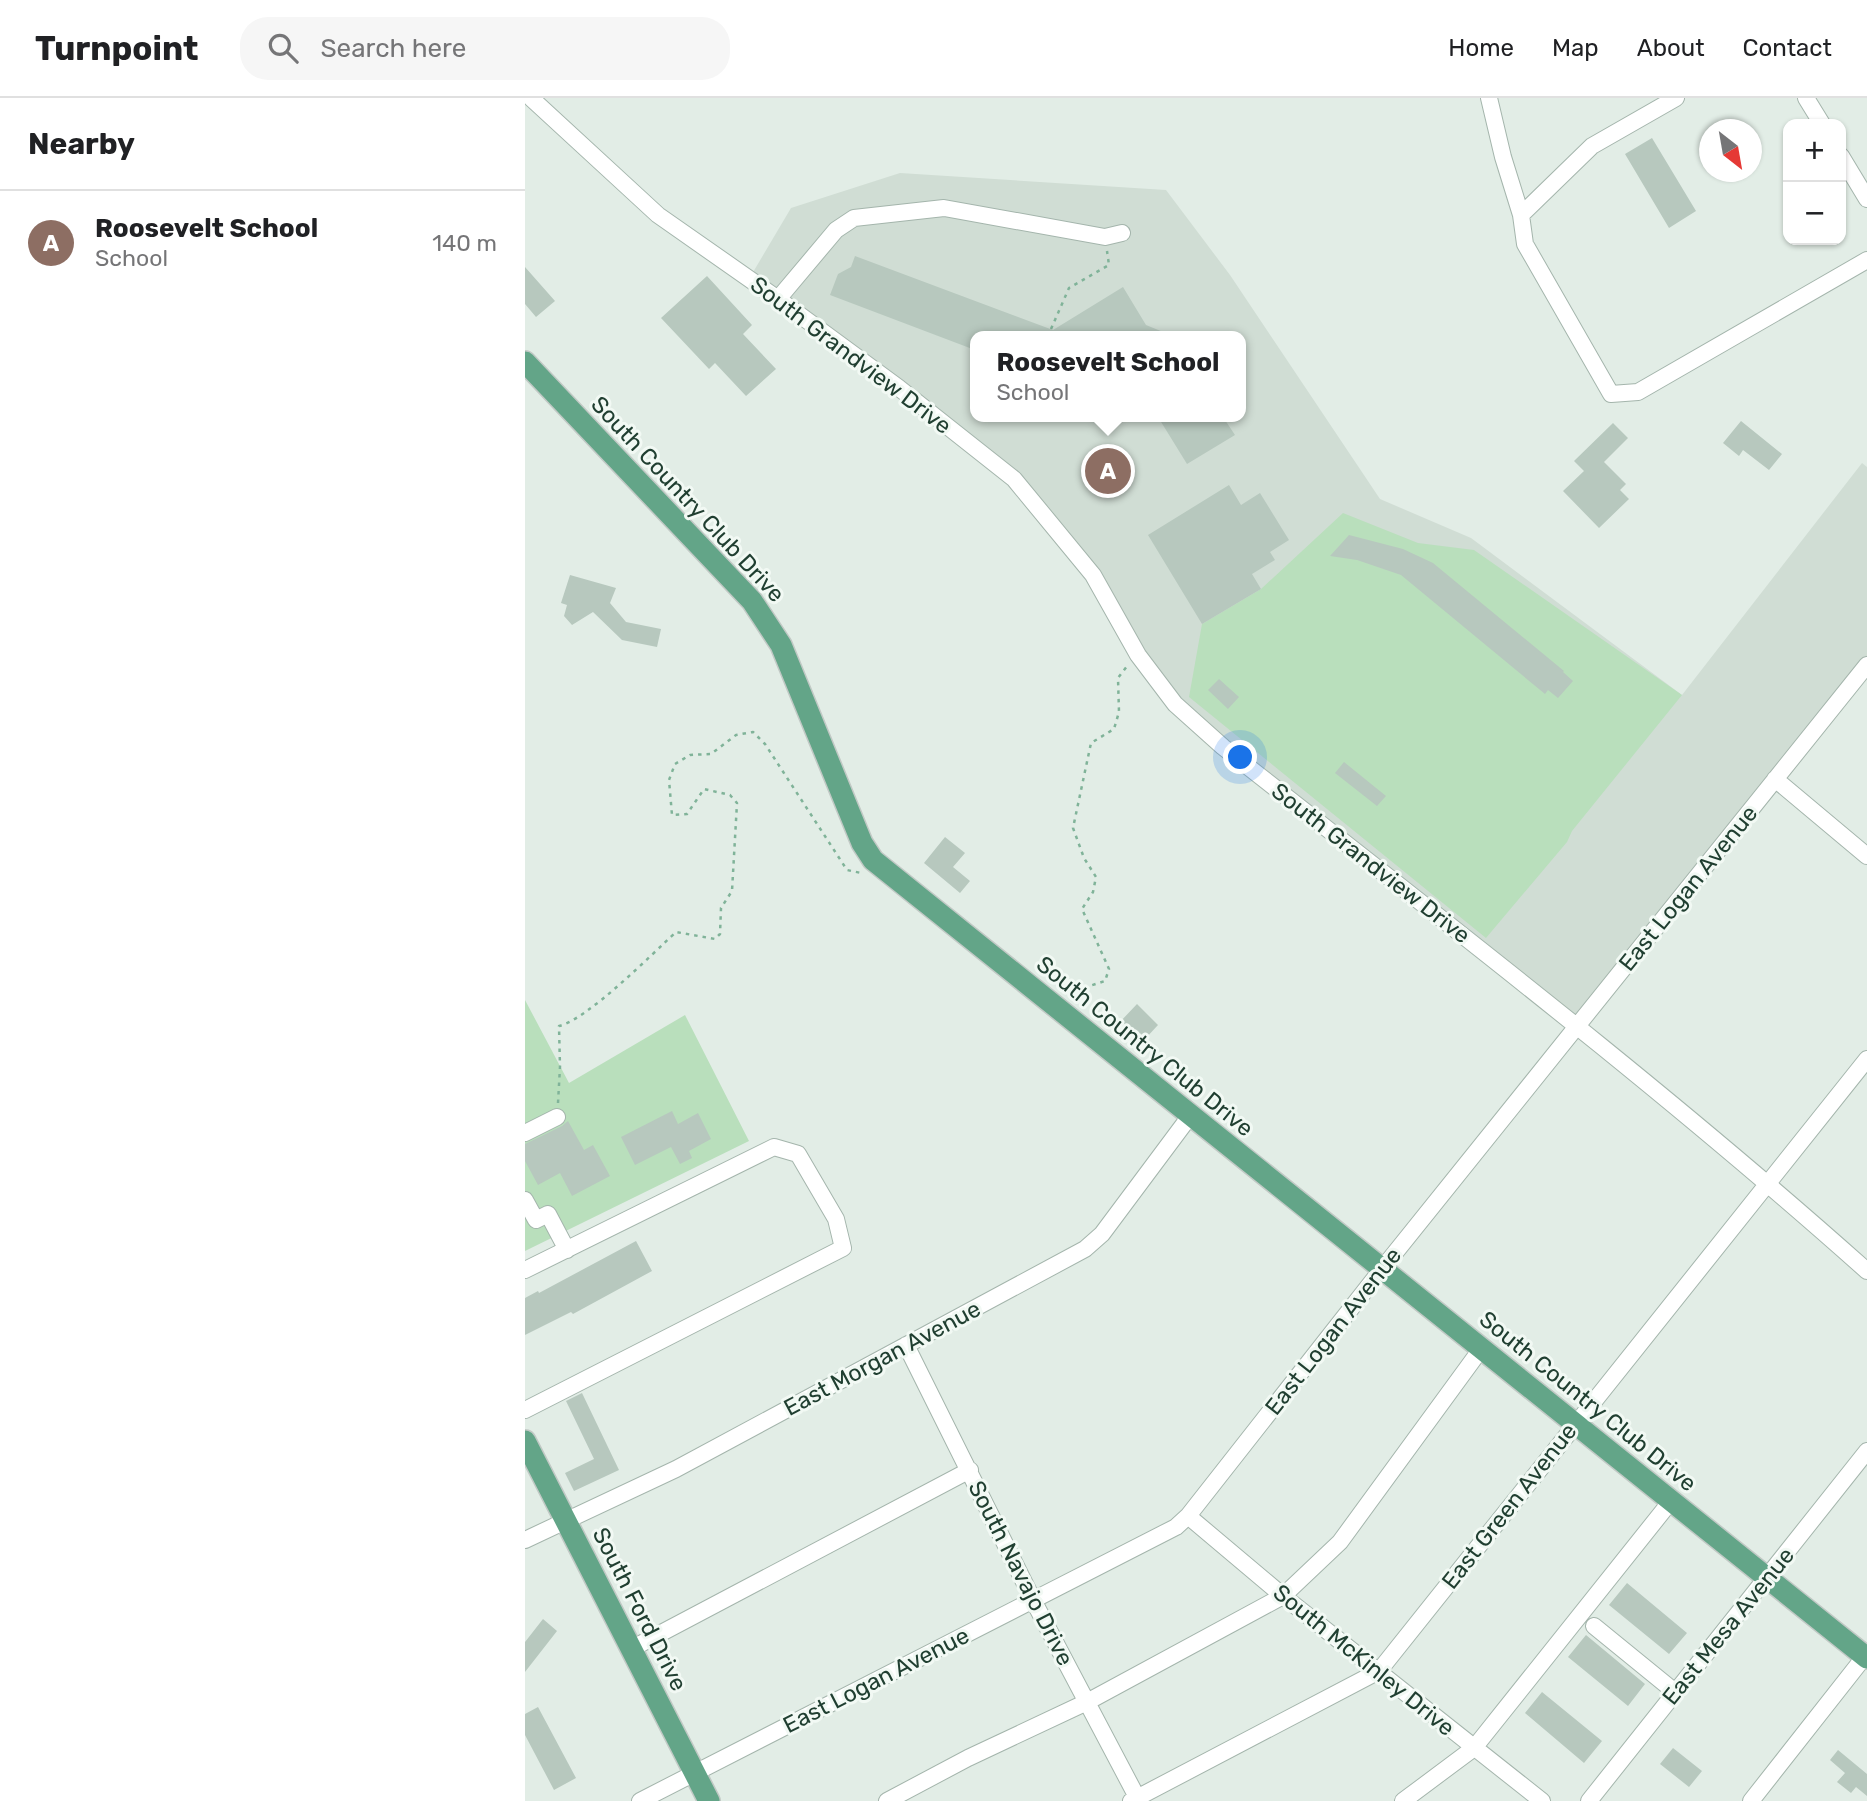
<!DOCTYPE html>
<html lang="en">
<head>
<meta charset="utf-8">
<style>
	body { margin:0; font-family:Rubik,sans-serif; background:#f6f6f6; color:#202124 }
	.controls { position:absolute; right:21px; top:21px; display:grid; overflow:hidden; border-radius:14px; box-shadow:0 2px 5px #0004 }
	.controls button { width:63px; height:63px; display:grid; place-items:center; padding:0; border:0; border-bottom:2px solid #e0e0e0; background:#fff; color:#202124; font:35px sans-serif }
	.compass { position:absolute; left:1174px; top:21px; width:63px; height:63px; border-radius:50%; background:#fff; box-shadow:0 2px 5px #0004; rotate:149deg }
	.you { position:absolute; left:716px; top:660px; width:24px; height:24px; margin:-18px; border:5px solid #fff; border-radius:50%; background:#1a73e8; box-shadow:0 0 0 10px #1a73e833 }
	.badge { display:grid; place-items:center; width:46px; height:46px; border-radius:50%; background:#db2777; color:#fff; font-size:23px; font-weight:700 }
	.pin { position:absolute; translate:-50% -50%; border:4px solid #fff; box-shadow:0 2px 7px #0006 }
	.popup { position:absolute; left:445px; top:233px; width:276px; height:91px; box-sizing:border-box; display:grid; place-content:center; border-radius:14px; background:#fff; filter:drop-shadow(0 2px 5px #0005); font-size:23px; white-space:nowrap; color:#757577 }
	.popup b { font-size:26px; color:#202124 }
	.popup::after { content:''; position:absolute; left:50%; top:100%; margin-left:-14px; border:14px solid transparent; border-top-color:#fff }
	.list { margin:0; padding:0; list-style:none }
	h2 { display:flex; justify-content:space-between; align-items:center; height:91px; margin:0; padding:0 28px; font-size:30px }
	h2 small { font-size:23px; font-weight:400; color:#757577 }
	.list li { display:grid; grid-template-columns:46px 1fr auto; gap:21px; align-items:center; box-sizing:border-box; height:105px; padding:0 28px; border-top:2px solid #e0e0e0 }
	.list b { display:block; font-size:26px; white-space:nowrap }
	.list p { margin:0; font-size:23px; white-space:nowrap; color:#757577 }
	.list em { font-size:23px; font-style:normal; color:#757577 }
	.icon { flex:none; width:38px; height:38px; fill:none; stroke:currentColor; stroke-width:2; stroke-linecap:round; stroke-linejoin:round }
	.map { position:relative; flex:none; width:1342px; height:1703px; overflow:hidden }
	header { display:flex; align-items:center; gap:42px; box-sizing:border-box; height:98px; padding:0 35px; background:#fff; border-bottom:2px solid #e0e0e0 }
	header strong { font-size:33px }
	nav { display:flex; gap:38px; margin-inline-start:auto; font-size:24px }
	.search { width:490px; height:63px; background:#f6f6f6; display:flex; align-items:center; gap:18px; box-sizing:border-box; padding:0 24px; border-radius:28px; color:#757577; font-size:26px }
	main { display:flex }
	aside { flex:1; background:#fff }
	.map>svg:first-child { display:block }
</style>
</head>
<body>
<header>
<strong>Turnpoint</strong>
<div class="search"><svg class="icon" aria-label="search" viewBox="0 0 24 24"><circle cx="10" cy="10" r="6"/><path d="M15 15l6 6"/></svg>Search here</div>
<nav><a>Home</a><a>Map</a><a>About</a><a>Contact</a></nav>
</header>
<main>
<aside>
<h2>Nearby<small></small></h2>
<ul class="list">
<li><span class="badge" style="background:#8d6e63">A</span><div><b>Roosevelt School</b><p>School</p></div><em>140 m</em></li>
</ul>
</aside>
<div class="map">
<svg width="1342" height="1703" viewBox="0 0 1342 1703">
	<rect width="100%" height="100%" fill="#e2ede6"/>
	<!-- built -->
	<path fill="#d0ddd4" fill-rule="evenodd" d="M375,75l266,17 64,85 150,224 91,39 211,157 180,-232 5,4v198l-290,362 -401,-319 -83,-133 -79,-96 -265,-200 42,-71zM450,238h266v81h-266z"/>
	<!-- green -->
	<path fill="#b9dfbc" d="M818,415l75,30 56,7 208,145 -110,136 -5,11 -81,96 -297,-241 13,-73 59,-35z
		M0,902l44,83 116,-68 64,126 -224,110z"/>
	<!-- building -->
	<path fill="#b7c8be" d="M1127,40l44,73 -27,17 -44,-74z
		M330,158l198,74 70,-43 23,38 27,11h-198v14l-145,-55 8,-21 13,-7z
		M0,169l30,34 -19,16 -11,-13z
		M182,178l45,49 -9,9 33,35 -30,27 -31,-33 -6,6 -48,-51z
		M633,319h65l12,18 -48,29z
		M1216,323l41,33 -13,16 -26,-20 -4,6 -16,-13z
		M1088,325l15,15 -24,24 22,22 -6,6 9,9 -30,29 -36,-37 21,-20 -10,-10z
		M704,387l12,20 19,-12 29,47 -19,12 5,8 -23,14 9,15 -59,35 -54,-89z
		M824,437l54,14 30,14 131,108 -1,1 10,9 -15,17 -10,-8 -3,4 -144,-119 -44,-15 -27,-4z
		M45,477l46,13 -6,15 16,19 35,7 -4,18 -35,-7 -29,-28 -21,13 -8,-9 3,-11 -6,-2z
		M694,581l20,18 -11,12 -20,-19z
		M819,664l42,34 -9,10 -42,-33z
		M420,739l20,16 -12,14 17,14 -10,12 -36,-30z
		M612,906l21,21 -13,14 -5,-6 -5,5 -16,-15z
		M147,1013l6,13 20,-11 13,26 -22,12 3,7 -12,6 -9,-17 -36,18 -14,-28z
		M43,1023l16,29 9,-5 17,31 -38,20 -12,-23 -22,12 -13,-24v-17l37,-18z
		M111,1143l16,30 -79,43 -2,-2 -46,23v-37l13,-7 1,2z
		M57,1295l37,77 -45,21 -9,-18 29,-14 -28,-58z
		M1102,1485l60,50 -18,21 -60,-49z
		M18,1521l14,12 -32,41v-30z
		M1061,1537l59,49 -17,22 -60,-49z
		M1017,1594l60,49 -18,22 -59,-50z
		M13,1609l38,71 -22,12 -29,-55v-21z
		M1148,1650l29,23 -13,16 -29,-23z
		M1313,1652l29,24v22l-11,-9 -5,6 -14,-11 8,-9 -15,-13z"/>
	<g fill="none" stroke-linecap="round" stroke-linejoin="round">
		<defs>
			<path id="minor" d="M6,0l127,117 120,84 121,89 115,91 79,96 45,80 37,49 48,43c217,171 438,340 644,524
				M964,0l14,59 18,58 4,29 86,150 27,-2 229,-132
				M1281,0l16,26
				M1316,58l26,43
				M996,117l71,-69 84,-48
				M253,201l58,-69 18,-12 90,-10 161,29 17,-4
				M1250,681l92,77
				M0,1035l32,-16
				M0,1102l11,20 12,-6 19,36
				M0,1172l249,-123 24,7 38,65 7,29 -318,162
				M381,1247l127,255 106,201
				M663,1418l95,80 259,205
				M0,1442l151,-71 409,-220 17,-15 88,-118
				M1069,1528l81,66
				M106,1551l339,-179
				M115,1703l536,-274 12,-11 194,-247 485,-604
				M362,1703l81,-43 119,-56 196,-106 57,-54 141,-193
				M606,1703l248,-130 488,-612
				M878,1703l71,-53 197,-247
				M1064,1703l278,-350
				M1226,1703l114,-145"/>
			<path id="major" d="M0,264l227,239 29,44 81,198 11,17 994,798
				M0,1343l184,360"/>
		</defs>
		<!-- minor casing -->
		<use href="#minor" stroke="#a4b5ac" stroke-width="18"/>
		<!-- major casing -->
		<use href="#major" stroke="#c1c9c5" stroke-width="24"/>
		<!-- path -->
		<path stroke="#80b399" stroke-width="2.5" stroke-dasharray="3.5 5" stroke-linecap="butt" d="M526,231l18,-41 40,-23 -2,-14
			M543,895l37,-12 4,-12 -27,-60 11,-17 3,-15 -12,-19 -11,-30 18,-85 23,-14 5,-17 -1,-34 10,-13
			M33,1005l2,-36 -1,-41c29,-7 92,-71 117,-94l39,7 5,-5 1,-26 11,-17 5,-88 -7,-8 -26,-6 -17,25 -15,1 -3,-35 6,-16 15,-9 21,-1 25,-19 17,-3 12,12 82,126 14,3"/>
		<!-- minor -->
		<use href="#minor" stroke="#fff" stroke-width="16"/>
		<!-- major -->
		<use href="#major" stroke="#63a588" stroke-width="21"/>
	</g>
	<g text-anchor="middle" dominant-baseline="central" stroke-width="6" stroke-linejoin="round" paint-order="stroke">
		<!-- street labels -->
		<g font-size="23" fill="#203f31" stroke="#f2f9f4">
			<text transform="translate(326 257) rotate(37)">South Grandview Drive</text>
			<text transform="translate(163 401) rotate(47)">South Country Club Drive</text>
			<text transform="translate(846 765) rotate(38)">South Grandview Drive</text>
			<text transform="translate(1163 790) rotate(-51)">East Logan Avenue</text>
			<text transform="translate(620 948) rotate(39)">South Country Club Drive</text>
			<text transform="translate(808 1233) rotate(-52)">East Logan Avenue</text>
			<text transform="translate(357 1260) rotate(-28)">East Morgan Avenue</text>
			<text transform="translate(1063 1303) rotate(39)">South Country Club Drive</text>
			<text transform="translate(984 1408) rotate(-52)">East Green Avenue</text>
			<text transform="translate(496 1475) rotate(63)">South Navajo Drive</text>
			<text transform="translate(115 1511) rotate(63)">South Ford Drive</text>
			<text transform="translate(1203 1528) rotate(-51)">East Mesa Avenue</text>
			<text transform="translate(839 1562) rotate(39)">South McKinley Drive</text>
			<text transform="translate(351 1582) rotate(-27)">East Logan Avenue</text>
		</g>
	</g>
</svg>
<div class="controls">
<button>+</button>
<button>−</button>
</div>
<svg class="compass" viewBox="-18 -18 36 36"><path d="M0-13l5 13h-10z" fill="#e53935"/><path d="M0 13l5-13h-10z" fill="#757577"/></svg>
<div class="you"></div>
<div class="pin badge" style="left:583px;top:373px;background:#8d6e63">A</div>
<div class="popup"><b>Roosevelt School</b>School</div>
</div>
</main>
</body>
</html>
